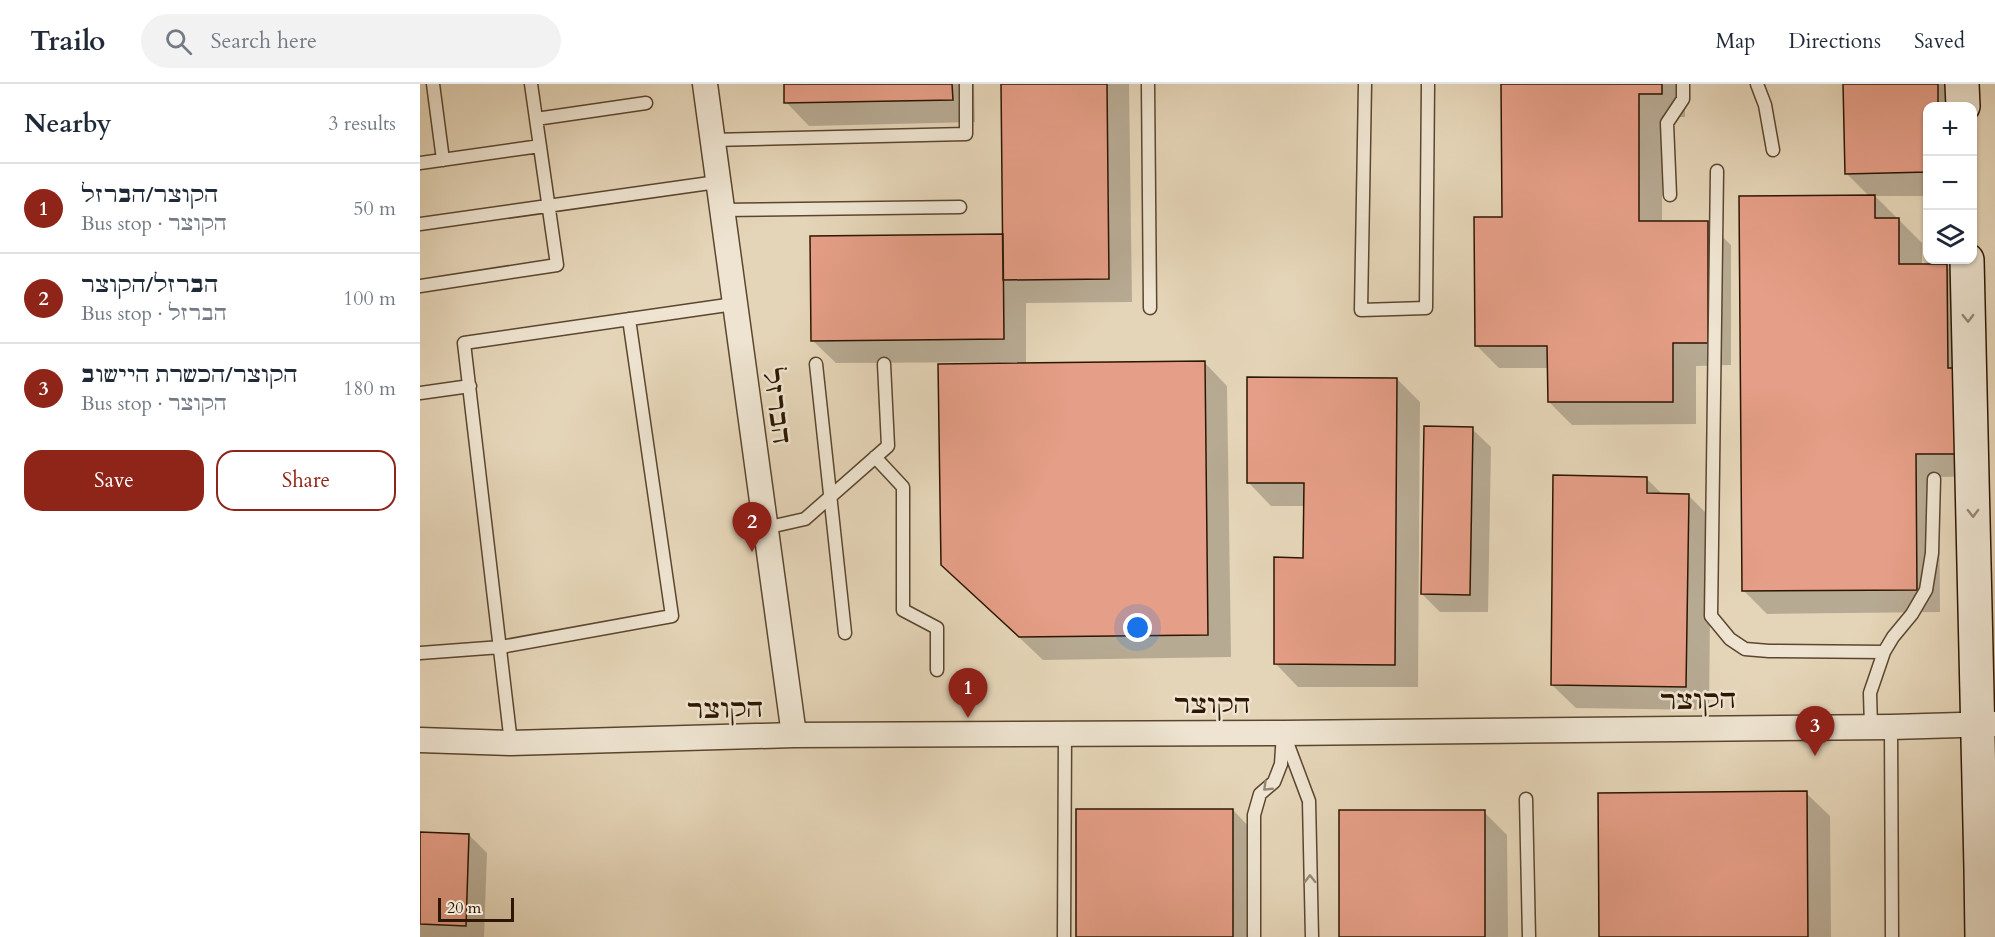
<!DOCTYPE html>
<html lang="en">
<head>
<meta charset="utf-8">
<style>
	body { margin:0; font-family:Cardo,"Frank Ruhl Libre",serif; background:#f2f2f3; color:#1f2937 }
	.controls { position:absolute; right:18px; top:18px; display:grid; overflow:hidden; border-radius:12px; box-shadow:0 2px 4px #0004 }
	.controls button { width:54px; height:54px; display:grid; place-items:center; padding:0; border:0; border-bottom:2px solid #e0e1e3; background:#fff; color:#1f2937; font:30px sans-serif }
	.scale { position:absolute; left:18px; bottom:15px; width:76px; box-sizing:border-box; padding-left:6px; border:3px solid #2d1600; border-top:0; font-size:16px; line-height:21px; white-space:nowrap; color:#2d1600; -webkit-text-stroke:4px #eee4d1; paint-order:stroke }
	.you { position:absolute; left:718px; top:544px; width:21px; height:21px; margin:-15px; border:4px solid #fff; border-radius:50%; background:#1a73e8; box-shadow:0 0 0 9px #1a73e833 }
	.badge { display:grid; place-items:center; width:39px; height:39px; border-radius:50%; background:#8f2418; color:#fff; font-size:20px; font-weight:700 }
	.pin { position:absolute; translate:-50% -50px; filter:drop-shadow(0 2px 3px #0008) }
	.pin::after { content:''; position:absolute; top:32px; width:21px; height:18px; background:inherit; clip-path:polygon(0 0,100% 0,50% 100%) }
	.list { margin:0; padding:0; list-style:none }
	h2 { display:flex; justify-content:space-between; align-items:center; height:78px; margin:0; padding:0 24px; font-size:26px }
	h2 small { font-size:20px; font-weight:400; color:#747a83 }
	.list li { display:grid; grid-template-columns:39px 1fr auto; gap:18px; align-items:center; box-sizing:border-box; height:90px; padding:0 24px; border-top:2px solid #e0e1e3 }
	.list b { display:block; font-size:22px; white-space:nowrap }
	.list p { margin:0; font-size:20px; white-space:nowrap; color:#747a83 }
	.list em { font-size:20px; font-style:normal; color:#747a83 }
	.actions { display:flex; gap:12px; padding:18px 24px }
	.actions a { flex:1; padding:14px 0; border:2px solid #8f2418; border-radius:18px; text-align:center; font-size:21px; color:#8f2418 }
	.actions .main { background:#8f2418; color:#fff }
	.icon { flex:none; width:33px; height:33px; fill:none; stroke:currentColor; stroke-width:2; stroke-linecap:round; stroke-linejoin:round }
	.map { position:relative; flex:none; width:1575px; height:853px; overflow:hidden }
	header { display:flex; align-items:center; gap:36px; box-sizing:border-box; height:84px; padding:0 30px; background:#fff; border-bottom:2px solid #e0e1e3 }
	header strong { font-size:28px }
	nav { display:flex; gap:33px; margin-inline-start:auto; font-size:21px }
	.search { width:420px; height:54px; background:#f2f2f3; display:flex; align-items:center; gap:15px; box-sizing:border-box; padding:0 21px; border-radius:33px; color:#747a83; font-size:22px }
	main { display:flex }
	aside { flex:1; background:#fff }
	.map>svg:first-child { display:block }
</style>
</head>
<body>
<header>
<strong>Trailo</strong>
<div class="search"><svg class="icon" aria-label="search" viewBox="0 0 24 24"><circle cx="10" cy="10" r="6"/><path d="M15 15l6 6"/></svg>Search here</div>
<nav><a>Map</a><a>Directions</a><a>Saved</a></nav>
</header>
<main>
<aside>
<h2>Nearby<small>3 results</small></h2>
<ul class="list">
<li><span class="badge">1</span><div><b>הקוצר/הברזל</b><p>Bus stop · הקוצר</p></div><em>50 m</em></li>
<li><span class="badge">2</span><div><b>הברזל/הקוצר</b><p>Bus stop · הברזל</p></div><em>100 m</em></li>
<li><span class="badge">3</span><div><b>הקוצר/הכשרת היישוב</b><p>Bus stop · הקוצר</p></div><em>180 m</em></li>
</ul>
<div class="actions"><a class="main">Save</a><a>Share</a></div>
</aside>
<div class="map">
<svg width="1575" height="853" viewBox="0 0 1575 853">
	<rect width="100%" height="100%" fill="#e5d5b8"/>
	<filter id="stains"><feTurbulence type="fractalNoise" baseFrequency=".00333" numOctaves="4"/><feColorMatrix values="0 0 0 0 .2 0 0 0 0 .09 0 0 0 0 .02 0 0 0 .5 -.17"/></filter>
	<radialGradient id="worn" r=".72"><stop offset=".6" stop-color="#630" stop-opacity="0"/><stop offset="1" stop-color="#630" stop-opacity=".3"/></radialGradient>
	<!-- shadow -->
	<path fill="#0003" d="M365,0h189l1,38 -166,4 -23,-24z
		M582,0h127l3,218 -106,1v59l-190,1 -24,-23 192,-104z
		M1083,0h182v33h-23v105h45l24,23v120l-35,1v58l-124,1 -23,-23v-34h-50l-23,-23 27,-127z
		M1425,0h115l1,22h-33v90h-53l47,47v23h24l23,23 15,187 -45,1 1,135 -173,2 -24,-24 126,-394 -23,-23z
		M784,278l23,24 4,271 -188,3 -101,-95z
		M977,295l23,23 -2,285h-120l-23,-24 30,-104v-53h-34l-23,-24z
		M1052,345l19,18 -3,165h-48l-18,-18z
		M1226,394l17,17h25l23,23 -2,192 -133,-2 -24,-23z
		M1386,709l24,23 1,121h-231z
		M813,726l23,24v103h-178z
		M1064,728l23,23 1,102h-168z
		M0,750l49,1 18,18 -3,84h-64z"/>
	<!-- building -->
	<path fill="#e59e87" stroke="#2d1600" stroke-width="1.5" d="M364,0h168l1,16 -169,3z
		M581,0h106l2,195 -106,1z
		M1081,0h161v10h-23v127h69v122h-35v59h-125l-1,-56h-72l-1,-129h28z
		M1423,0h95v22h-10v66l-83,2z
		M1455,111v23h24v46h48l1,104h12l1,86h-45l1,136 -175,1 -3,-395z
		M583,150l1,105 -193,2 -1,-105z
		M785,277l3,274 -189,2 -78,-72 -3,-201z
		M827,293l150,1 -2,287 -121,-1v-107l29,1 1,-75h-57z
		M1004,342l49,1 -3,168 -49,-1z
		M1133,391l94,2v16l42,1 -3,193 -135,-2z
		M1387,707l1,146h-209l-1,-144z
		M656,725h157v128h-157z
		M919,726h146v127h-146z
		M0,748l49,2 -3,92 -46,-2z"/>
	<g fill="none" stroke-linecap="round" stroke-linejoin="round">
		<defs>
			<path id="lane" d="M13,0l10,76
				M728,0l2,224
				M945,0l-4,226 65,-2 2,-224
				M1337,0l8,21 8,45
				M116,35l110,-16
				M292,56l254,-6v-50
				M0,79l120,-17
				M1297,87l-6,445 19,23 15,10 24,2 115,1
				M1250,111l-3,-72 16,-24v-15
				M301,126l239,-3
				M0,140l297,-42
				M0,202l137,-21 -26,-181
				M396,280l29,269
				M0,309l50,-7
				M455,373l28,30v123l34,18v42
				M345,444l40,-9 83,-73 -4,-82
				M0,569l81,-6 171,-31 -43,-297
				M1451,643l-1,-34 14,-41 9,-15 19,-23 14,-24 6,-37 2,-74
				M1471,643l1,210
				M865,653l24,64 3,136
				M91,659l-47,-400 270,-39
				M1106,715l3,138
				M644,853l1,-204
				M834,853v-122l6,-21 14,-12 7,-18 2,-31"/>
			<path id="street" d="M285,0l89,651
				M0,656l91,3 283,-8 489,-2 608,-6 104,-3"/>
			<path id="secondary" d="M1542,0l1,22
				M1547,176l14,609
				M1562,853l-1,-68 6,-21"/>
		</defs>
		<!-- lane casing -->
		<use href="#lane" stroke="#5b462e" stroke-width="15"/>
		<!-- street casing -->
		<use href="#street" stroke="#5b462e" stroke-width="27"/>
		<!-- secondary casing -->
		<use href="#secondary" stroke="#2d1600" stroke-width="36"/>
		<!-- lane -->
		<use href="#lane" stroke="#eee4d1" stroke-width="12"/>
		<!-- street -->
		<use href="#street" stroke="#eee4d1" stroke-width="24"/>
		<!-- secondary -->
		<use href="#secondary" stroke="#eee4d1" stroke-width="33"/>
	</g>
	<!-- one-way arrows -->
	<defs><path id="oneway-chevron" d="M-2-3.5L2.5 0L-2 3.5" fill="none" stroke-width="1.6" stroke-linecap="round" stroke-linejoin="round" transform="scale(1.5)"/></defs>
	<g stroke="#978773">
		<use href="#oneway-chevron" transform="translate(1548 234) rotate(89)"/>
		<use href="#oneway-chevron" transform="translate(1553 429) rotate(89)"/>
		<use href="#oneway-chevron" transform="translate(847 703) rotate(136)"/>
		<use href="#oneway-chevron" transform="translate(890 795) rotate(-91)"/>
	</g>
	<g text-anchor="middle" dominant-baseline="central" stroke-width="5" stroke-linejoin="round" paint-order="stroke">
		<!-- street labels -->
		<g font-size="26" fill="#2d1600" stroke="#eee4d1">
			<text transform="translate(357 322) rotate(82)">הברזל</text>
			<text transform="translate(1278 616) rotate(-1)">הקוצר</text>
			<text x="792" y="620">הקוצר</text>
			<text transform="translate(305 625) rotate(-1)">הקוצר</text>
		</g>
	</g>
	<rect width="100%" height="100%" filter="url(#stains)"/>
	<rect width="100%" height="100%" fill="url(#worn)"/>
</svg>
<div class="controls">
<button>+</button>
<button>−</button>
<button><svg class="icon" aria-label="layers" viewBox="0 0 24 24"><path d="M12 4l9 5-9 5-9-5zM3 14l9 5 9-5"/></svg></button>
</div>
<div class="scale">20 m</div>
<div class="you"></div>
<div class="pin badge" style="left:548px;top:634px">1</div>
<div class="pin badge" style="left:332px;top:468px">2</div>
<div class="pin badge" style="left:1395px;top:672px">3</div>
</div>
</main>
</body>
</html>
